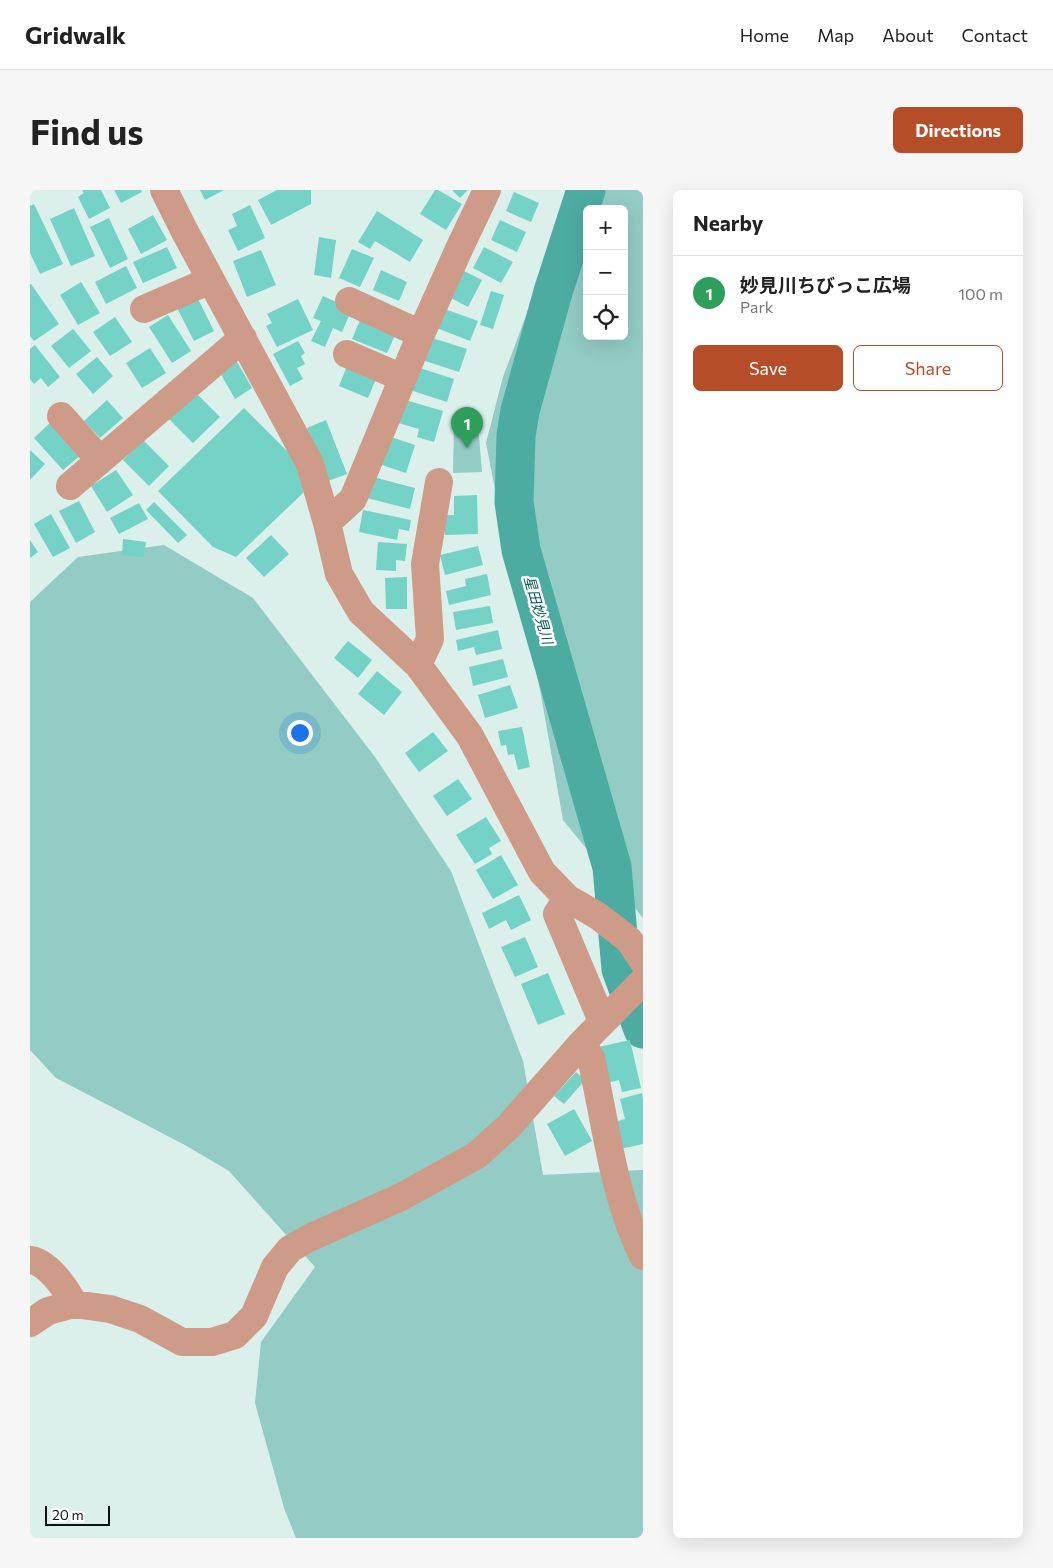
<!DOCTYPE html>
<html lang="en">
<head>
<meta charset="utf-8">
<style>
	body { margin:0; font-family:Commissioner,"Noto Sans JP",sans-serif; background:#f6f6f6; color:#222 }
	.controls { position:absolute; right:15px; top:15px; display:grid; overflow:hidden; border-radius:8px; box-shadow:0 5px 20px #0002 }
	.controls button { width:45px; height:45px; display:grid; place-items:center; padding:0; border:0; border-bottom:1px solid #e0e0e0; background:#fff; color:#222; font:25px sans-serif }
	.scale { position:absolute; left:15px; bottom:12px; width:65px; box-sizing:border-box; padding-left:5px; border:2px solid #0b1211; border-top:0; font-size:14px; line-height:18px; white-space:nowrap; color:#0b1211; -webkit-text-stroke:4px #fff; paint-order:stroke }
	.you { position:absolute; left:269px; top:542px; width:18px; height:18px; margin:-12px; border:4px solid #fff; border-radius:50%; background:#1a73e8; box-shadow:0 0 0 8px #1a73e833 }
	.badge { display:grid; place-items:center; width:32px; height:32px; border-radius:50%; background:#b54e28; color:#fff; font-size:16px; font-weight:700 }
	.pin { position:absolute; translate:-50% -41px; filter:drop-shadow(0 1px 2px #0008) }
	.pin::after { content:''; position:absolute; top:26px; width:18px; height:15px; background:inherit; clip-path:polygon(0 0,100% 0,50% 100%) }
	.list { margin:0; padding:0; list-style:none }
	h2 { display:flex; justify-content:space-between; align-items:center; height:65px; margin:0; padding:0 20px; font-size:21px }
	h2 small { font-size:16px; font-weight:400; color:#767676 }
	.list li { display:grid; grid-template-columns:32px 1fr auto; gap:15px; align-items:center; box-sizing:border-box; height:75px; padding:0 20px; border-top:1px solid #e0e0e0 }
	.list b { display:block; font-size:19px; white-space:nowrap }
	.list p { margin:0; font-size:16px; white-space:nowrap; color:#767676 }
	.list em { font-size:16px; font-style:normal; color:#767676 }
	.actions { display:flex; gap:10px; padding:15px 20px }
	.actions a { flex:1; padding:11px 0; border:1px solid #b54e28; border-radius:8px; text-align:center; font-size:18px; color:#b54e28 }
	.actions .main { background:#b54e28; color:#fff }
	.icon { flex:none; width:28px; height:28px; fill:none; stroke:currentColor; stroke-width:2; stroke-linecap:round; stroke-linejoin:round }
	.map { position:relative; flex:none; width:613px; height:1348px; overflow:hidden; border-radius:8px }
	header { display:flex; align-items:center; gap:30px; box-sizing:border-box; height:70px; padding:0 25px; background:#fff; border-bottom:1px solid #e0e0e0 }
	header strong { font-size:24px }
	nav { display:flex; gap:28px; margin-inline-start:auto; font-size:18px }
	.intro { display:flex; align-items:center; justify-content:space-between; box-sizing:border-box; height:120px; padding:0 30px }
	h1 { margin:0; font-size:35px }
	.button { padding:12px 22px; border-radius:8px; background:#b54e28; color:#fff; font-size:18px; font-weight:700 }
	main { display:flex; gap:30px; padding:0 30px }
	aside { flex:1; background:#fff; border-radius:8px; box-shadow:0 5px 20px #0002 }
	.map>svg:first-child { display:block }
</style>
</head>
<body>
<header>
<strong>Gridwalk</strong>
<nav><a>Home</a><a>Map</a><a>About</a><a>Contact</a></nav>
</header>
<div class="intro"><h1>Find us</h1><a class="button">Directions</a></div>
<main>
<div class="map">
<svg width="613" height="1348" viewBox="0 0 613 1348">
	<rect width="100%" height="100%" fill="#dbefeb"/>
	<!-- green -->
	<path fill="#92ccc4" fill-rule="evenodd" d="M543,0h70v728l-80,-98 -22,-125 -19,-91 -24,-99 -12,-62 17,-66zM557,19h37v127h-37z
		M424,234l24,1 4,47 -29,1z
		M134,355l89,53 122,159 76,114 72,190 20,114 100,-5v368h-347l-12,-30 -29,-105 6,-61 54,-75 -86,-96 -44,-26 -129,-67 -26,-28v-448l48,-45z"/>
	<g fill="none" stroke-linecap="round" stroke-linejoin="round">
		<!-- river -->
		<path stroke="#4daca1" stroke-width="39" d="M556,0l-33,102 -33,119 -4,25 -2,66 7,48 91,317 9,102 22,60"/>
	</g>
	<!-- building -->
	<path fill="#75d2c6" d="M52,0h19l9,18 -21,11 -11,-22 6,-4z
		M84,0h27l1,2 -21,11z
		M170,0h24l-19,10z
		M247,0h34v14l-40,21 -13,-25z
		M405,0h3l24,14 -16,26 -26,-16z
		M422,0h16l-8,8z
		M484,2l25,11 -8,19 -25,-11z
		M4,14l29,60 -23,10 -10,-21v-47z
		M220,15l15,33 -27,13 -10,-21 9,-4 -5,-12z
		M44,18l21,48 -24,10 -21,-47z
		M347,21l46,29 -13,22 -35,-21 -5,8 -12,-7z
		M123,25l14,25 -26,14 -13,-25z
		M79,28l19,41 -18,9 -20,-41z
		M470,30l26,12 -9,20 -26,-12z
		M289,47l17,3 -5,38 -17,-3z
		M137,57l10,21 -34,15 -10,-21z
		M454,57l29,15 -12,21 -28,-15z
		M322,59l22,9 -14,29 -21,-9z
		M231,60l15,35 -29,12 -14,-36z
		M96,76l11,22 -31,16 -11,-22z
		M351,80l26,12 -8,19 -26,-11z
		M434,81l18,9 -14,27 -17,-9z
		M51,92l19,31 -22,12 -18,-30z
		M0,94h1l28,40 -25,17 -4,-5z
		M461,101l13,4 -11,34 -13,-4z
		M166,105l18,36 -20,10 -18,-35z
		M293,106l29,13 -10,23 -9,-4 -8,19 -14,-6 10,-20 -8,-3z
		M268,109l15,31 -36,17 -11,-21 6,-3 -5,-9z
		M412,118l36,13 -8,20 -36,-14z
		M138,125l23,36 -19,12 -23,-36z
		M85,127l17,25 -22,14 -17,-24z
		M331,128l35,15 -9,20 -35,-14z
		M43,139l18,22 -22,17 -18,-22z
		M396,146l41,13 -8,23 -40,-13z
		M268,151l7,12 -4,3 4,8 -8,4 6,11 -13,7 -17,-32z
		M5,155l25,32 -12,10 -7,-9 -7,6 -4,-5v-30z
		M120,158l16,25 -24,15 -16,-25z
		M67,167l16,19 -20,18 -17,-20z
		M206,170l16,28 -17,11 -16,-28z
		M319,171l29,13 -10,24 -29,-12z
		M387,177l37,12 -7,23 -37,-12z
		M165,202l25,25 -27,26 -25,-25z
		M372,209l41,12 -9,31 -17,-5 2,-8 -24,-7z
		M77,210l16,18 -23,20 -16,-17z
		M214,218l56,56 3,29 -67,64 -23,-10 -55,-56z
		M296,230l21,54 -19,7 -21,-53z
		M21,232l30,33 -18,15 -29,-32z
		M358,246l27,9 -9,28 -27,-9z
		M113,250l26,26 -20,20 -26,-26z
		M0,260l15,14 -15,16z
		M86,280l17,25 -26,17 -16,-26z
		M343,287l42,11 -5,21 -43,-11z
		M447,305l1,39 -33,1v-20h9v-19z
		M49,311l16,31 -19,11 -17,-32z
		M124,312l33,33 -9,8 -32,-33z
		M109,313l9,16 -29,15 -9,-16z
		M333,320l48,10 -2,11 -10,-2 -2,11 -38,-8z
		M21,324l19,34 -17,9 -19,-33z
		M241,345l18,19 -25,23 -18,-19z
		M93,349l23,3 -2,15 -22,-2z
		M0,350l8,12 -8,6z
		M348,352l29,2 -2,17 -9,-1v11l-20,-1z
		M448,356l5,19 -38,10 -5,-20z
		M457,384l4,21 -42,10 -3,-14 20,-5 -1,-7z
		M377,387v32h-21l-1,-31z
		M460,416l3,17 -37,7 -3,-18z
		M468,440l4,19 -26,6 -2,-8 -16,4 -2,-11z
		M318,451l24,19 -14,18 -24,-20z
		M473,469l5,18 -35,9 -4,-19z
		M347,481l25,21 -18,23 -26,-21z
		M480,495l8,23 -33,10 -7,-23z
		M492,537l8,40 -12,3 -4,-16 -6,1 -2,-10 -5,1 -3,-15z
		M403,542l15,19 -29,21 -14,-19z
		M428,589l14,20 -25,17 -14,-20z
		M456,627l15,24 -12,7 3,6 -17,10 -19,-29z
		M471,665l17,30 -25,14 -17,-29z
		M489,705l12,25 -20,10 -5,-10 -17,9 -7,-16z
		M495,747l13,30 -23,10 -14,-30z
		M518,783l17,41 -27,11 -17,-41z
		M600,850l11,48 -19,4 -3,-12 -16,4 -9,-36z
		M546,882l9,8 -21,24 -10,-8z
		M612,903l1,6v45l-23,5 -6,-27 11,-3 -5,-20z
		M544,919l18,32 -27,15 -18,-32z"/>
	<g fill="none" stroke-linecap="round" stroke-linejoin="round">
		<!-- minor -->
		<path stroke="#cf9b89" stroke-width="28" d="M134,0l20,40 126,234 17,59 12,51 22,38 57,53 52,71 72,136 25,26 31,18 31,24 14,21
			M319,111l72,33
			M114,119l67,-29
			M317,164l56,24
			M31,226l39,44
			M40,296l173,-148
			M297,333l26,-24 68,-165 38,-85 28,-59
			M388,475l12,-26 -5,-75 14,-82
			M537,708l-10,16 45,107
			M552,853l9,15c15,66 22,137 52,198
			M0,1070c18,2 36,29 44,44
			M0,1133l18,-12 26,-7 36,5 30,10 42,23h30l23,-7 19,-19 21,-49 15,-18 19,-11 92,-41 76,-42 31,-28 74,-84 61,-62"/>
	</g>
	<g text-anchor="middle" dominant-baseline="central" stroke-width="5" stroke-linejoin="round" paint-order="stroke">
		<!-- water labels -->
		<g font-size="14" font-style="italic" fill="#025951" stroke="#fff">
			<text transform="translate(509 420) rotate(74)">星田妙見川</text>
		</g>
	</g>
</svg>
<div class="controls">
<button>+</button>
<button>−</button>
<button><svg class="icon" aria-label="locate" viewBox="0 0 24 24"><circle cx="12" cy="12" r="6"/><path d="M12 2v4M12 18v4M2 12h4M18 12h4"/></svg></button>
</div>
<div class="scale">20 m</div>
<div class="you"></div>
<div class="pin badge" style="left:437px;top:258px;background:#2e9e5b">1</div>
</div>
<aside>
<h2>Nearby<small></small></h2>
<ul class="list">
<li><span class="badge" style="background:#2e9e5b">1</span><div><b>妙見川ちびっこ広場</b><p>Park</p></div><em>100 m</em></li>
</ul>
<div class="actions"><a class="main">Save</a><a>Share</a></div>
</aside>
</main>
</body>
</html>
